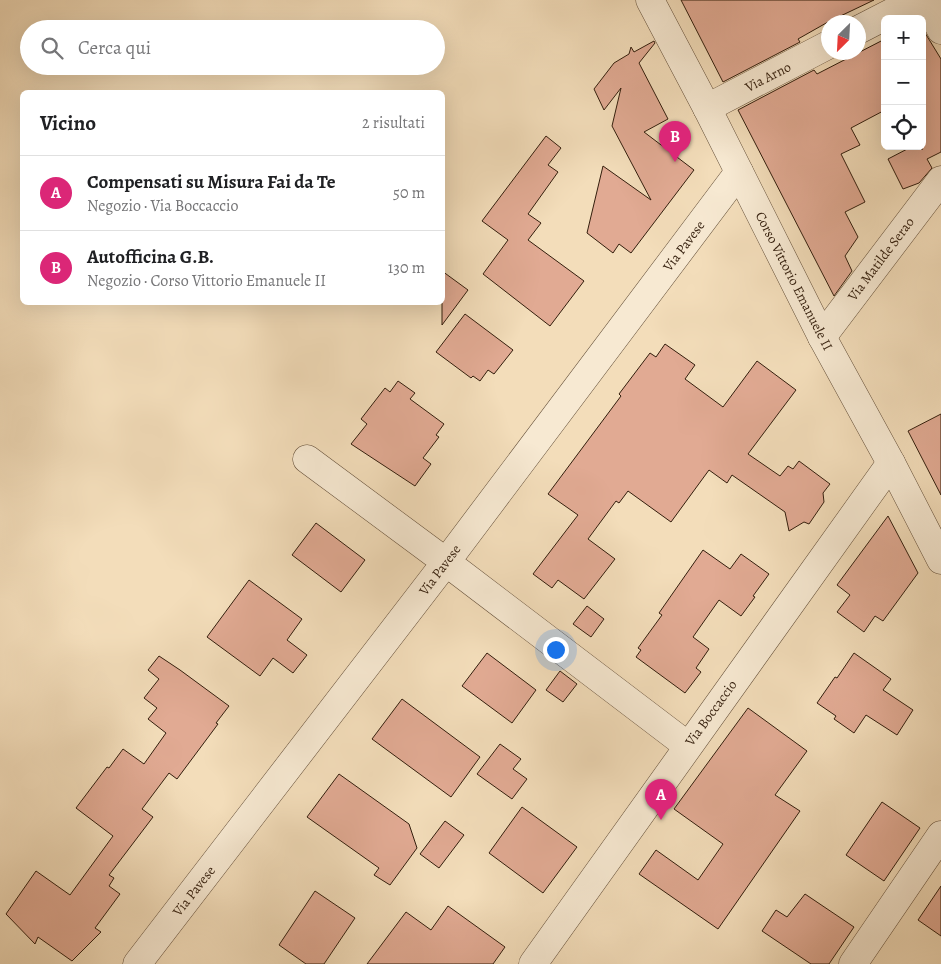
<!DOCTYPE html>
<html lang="it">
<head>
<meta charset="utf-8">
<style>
	body { margin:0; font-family:Alegreya,serif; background:#f6f6f6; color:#202124 }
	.controls { position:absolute; right:15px; top:15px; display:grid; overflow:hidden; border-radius:8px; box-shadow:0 5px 20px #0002 }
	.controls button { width:45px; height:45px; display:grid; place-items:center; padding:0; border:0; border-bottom:1px solid #e0e0e0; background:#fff; color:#202124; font:25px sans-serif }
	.compass { position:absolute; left:821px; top:15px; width:45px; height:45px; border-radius:50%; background:#fff; box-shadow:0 5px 20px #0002; rotate:204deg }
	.you { position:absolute; left:555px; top:649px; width:18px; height:18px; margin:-12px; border:4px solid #fff; border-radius:50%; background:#1a73e8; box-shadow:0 0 0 8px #1a73e833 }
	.badge { display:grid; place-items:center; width:32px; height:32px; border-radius:50%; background:#db2777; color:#fff; font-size:16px; font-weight:700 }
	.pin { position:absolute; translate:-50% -41px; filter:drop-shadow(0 1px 2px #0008) }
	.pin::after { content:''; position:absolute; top:26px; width:18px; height:15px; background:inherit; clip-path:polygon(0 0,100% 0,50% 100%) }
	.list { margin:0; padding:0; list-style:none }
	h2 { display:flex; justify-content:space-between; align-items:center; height:65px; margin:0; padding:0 20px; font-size:21px }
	h2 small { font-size:16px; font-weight:400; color:#757577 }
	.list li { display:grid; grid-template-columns:32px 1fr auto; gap:15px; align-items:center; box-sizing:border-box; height:75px; padding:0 20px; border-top:1px solid #e0e0e0 }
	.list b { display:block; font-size:19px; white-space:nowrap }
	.list p { margin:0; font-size:16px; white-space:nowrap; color:#757577 }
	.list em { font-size:16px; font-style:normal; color:#757577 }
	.icon { flex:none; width:28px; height:28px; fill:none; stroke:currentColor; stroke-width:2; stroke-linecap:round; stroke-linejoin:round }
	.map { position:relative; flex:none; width:941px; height:964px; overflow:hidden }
	.search { position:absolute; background:#fff; box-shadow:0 5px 20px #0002; left:20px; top:20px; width:425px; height:55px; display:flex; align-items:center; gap:12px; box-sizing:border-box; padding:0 18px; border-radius:28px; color:#757577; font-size:19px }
	.panel { position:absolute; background:#fff; box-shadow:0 5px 20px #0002; left:20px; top:90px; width:425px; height:215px; border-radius:8px }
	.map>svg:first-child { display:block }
</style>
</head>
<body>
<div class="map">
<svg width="941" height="964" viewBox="0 0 941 964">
	<rect width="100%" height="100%" fill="#f3ddba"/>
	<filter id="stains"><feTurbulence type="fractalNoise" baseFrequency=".004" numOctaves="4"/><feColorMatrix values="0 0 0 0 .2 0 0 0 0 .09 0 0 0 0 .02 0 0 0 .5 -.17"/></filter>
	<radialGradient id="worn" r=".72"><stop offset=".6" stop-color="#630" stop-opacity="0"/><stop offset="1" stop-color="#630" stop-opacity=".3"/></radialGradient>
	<!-- building -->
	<path fill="#e1aa93" stroke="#331e0d" d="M681,0h193l-46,22 -30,17 2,3 -77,40z
		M922,28l19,31v93l-14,7 5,9 -13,15 -16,6 -15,-30 25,-13h7l2,4z
		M885,39v71l-34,18 9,17 -19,9 24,48 -20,10 13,25 -13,19 7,15 -18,25 -96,-186 76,-40 3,4z
		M654,41l1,2 -16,20 29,56 -24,13 50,38 -63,83 -12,-9 -6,9 -26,-20 16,-67 48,34 -39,-74 9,-38 -17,22 -10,-21 20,-26 15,-9 2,-7 3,5z
		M546,136l15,12 -13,17 10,7 -30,42 13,9 -13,17 56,41 -34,45 -67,-52 25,-34 -26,-19z
		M442,271l26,19 -26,35z
		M465,314l48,36 -19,24 -6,-4 -8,11 -7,-5 -2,2 -35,-26z
		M665,344l30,21 -10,14 38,28 34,-46 39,29 -48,64 32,22 8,-10 5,3 6,-8 31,23 -7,9 1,9 -15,22 -5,-2 -15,9 -4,-19 -53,-37 -5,8 -18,-13 -38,52 -43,-31 -9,12 -3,-2 -28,38 27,20 -31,40 -26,-19 -6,8 -19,-14 45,-59 -30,-21 73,-98 -2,-2 31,-41 6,4z
		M398,381l17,12 -5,6 34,25 -8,11 3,2 -16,21 8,6 -16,22 -64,-42 16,-20 -6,-5 24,-31 5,4z
		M941,414v81l-33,-64z
		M888,516l30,57 -35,48 -8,-5 -11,16 -27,-20 13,-17 -13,-10z
		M316,523l49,37 -24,32 -49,-37z
		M703,550l27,19 11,-15 28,20 -16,22 2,1 -14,19 -22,-16 -26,37 16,12 -13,19 5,4 -16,21 -49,-36 5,-7 -3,-2 24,-33 -3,-2z
		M249,580l53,39 -15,21 20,15 -14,18 -20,-15 -13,18 -53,-39z
		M587,606l17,13 -13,18 -18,-13z
		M487,653l49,37 -24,33 -50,-37z
		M854,653l37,26 -8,11 30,20 -16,25 -31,-20 -12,18 -20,-14 2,-3 -19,-13 18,-26 2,1z
		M159,656l21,14 49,36 -13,17 2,1 -41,55 -8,-6 -27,36 11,8 -44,58 5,3 -5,8 11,8 -25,34 6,4 -29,29 -34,-24 -3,7 -29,-30 30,-43 34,24 43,-59 -37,-28 31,-41 2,1 14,-19 21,15 22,-31 -18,-14 9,-11 -13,-10 15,-19 -11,-9z
		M560,671l17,13 -14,18 -17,-12z
		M402,699l78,58 -29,40 -79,-58z
		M748,708l59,43 -32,44 25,16 -82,118 -79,-55 17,-24 42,30 25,-36 -49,-35z
		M500,744l21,15 -8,10 14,10 -15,20 -35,-25z
		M339,774l70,50 8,24 -27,37 -16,-10 5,-7 -72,-51z
		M882,802l38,26 -36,53 -38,-26z
		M522,807l55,40 -34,46 -54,-40z
		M445,821l19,14 -25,33 -19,-14z
		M941,886v50l-23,-16z
		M315,891l40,27 -31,46h-18l-27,-19z
		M805,894l49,33 -25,37h-18l-49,-33 14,-21 11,7z
		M448,906l57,41 -12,17h-126l39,-52 25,18z"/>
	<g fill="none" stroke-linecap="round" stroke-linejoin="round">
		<defs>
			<path id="minor" d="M925,0l16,30
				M858,30l58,-30
				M707,108l121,-63
				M822,337l119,-157
				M307,459l139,103 242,184
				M137,964l309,-402 293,-390
				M533,964l358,-501
				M853,964l88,-129"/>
			<path id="tertiary" d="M650,0l57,108 115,229 69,126 50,97"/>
		</defs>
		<!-- minor casing -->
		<use href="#minor" stroke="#634e38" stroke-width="29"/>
		<!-- tertiary casing -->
		<use href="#tertiary" stroke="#634e38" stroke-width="29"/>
		<!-- minor -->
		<use href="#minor" stroke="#f7e9d2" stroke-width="28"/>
		<!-- tertiary -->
		<use href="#tertiary" stroke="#f7e9d2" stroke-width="28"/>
	</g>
	<g text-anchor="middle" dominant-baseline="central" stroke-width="4" stroke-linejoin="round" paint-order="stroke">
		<!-- street labels -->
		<g font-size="14" fill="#331e0d" stroke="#f7e9d2">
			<text transform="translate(768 77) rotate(-27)">Via Arno</text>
			<text transform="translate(684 246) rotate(-53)">Via Pavese</text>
			<text transform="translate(881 259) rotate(-53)">Via Matilde Serao</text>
			<text transform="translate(794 281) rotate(63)">Corso Vittorio Emanuele II</text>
			<text transform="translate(440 570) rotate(-53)">Via Pavese</text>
			<text transform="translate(711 713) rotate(-54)">Via Boccaccio</text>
			<text transform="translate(194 891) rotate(-52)">Via Pavese</text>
		</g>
	</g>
	<rect width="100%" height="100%" filter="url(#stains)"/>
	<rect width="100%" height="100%" fill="url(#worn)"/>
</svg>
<div class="controls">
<button>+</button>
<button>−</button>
<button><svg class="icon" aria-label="locate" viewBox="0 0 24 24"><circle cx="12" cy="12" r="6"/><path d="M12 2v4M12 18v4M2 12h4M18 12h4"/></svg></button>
</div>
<svg class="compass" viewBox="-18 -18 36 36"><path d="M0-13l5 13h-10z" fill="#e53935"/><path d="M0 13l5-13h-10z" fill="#757577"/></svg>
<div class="you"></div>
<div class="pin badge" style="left:661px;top:820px">A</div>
<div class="pin badge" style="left:675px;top:162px">B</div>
<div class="search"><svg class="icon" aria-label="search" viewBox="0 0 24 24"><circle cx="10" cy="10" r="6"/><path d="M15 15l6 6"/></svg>Cerca qui</div>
<section class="panel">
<h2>Vicino<small>2 risultati</small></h2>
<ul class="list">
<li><span class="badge">A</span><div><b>Compensati su Misura Fai da Te</b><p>Negozio · Via Boccaccio</p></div><em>50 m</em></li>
<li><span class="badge">B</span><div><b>Autofficina G.B.</b><p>Negozio · Corso Vittorio Emanuele II</p></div><em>130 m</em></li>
</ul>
</section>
</div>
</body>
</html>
